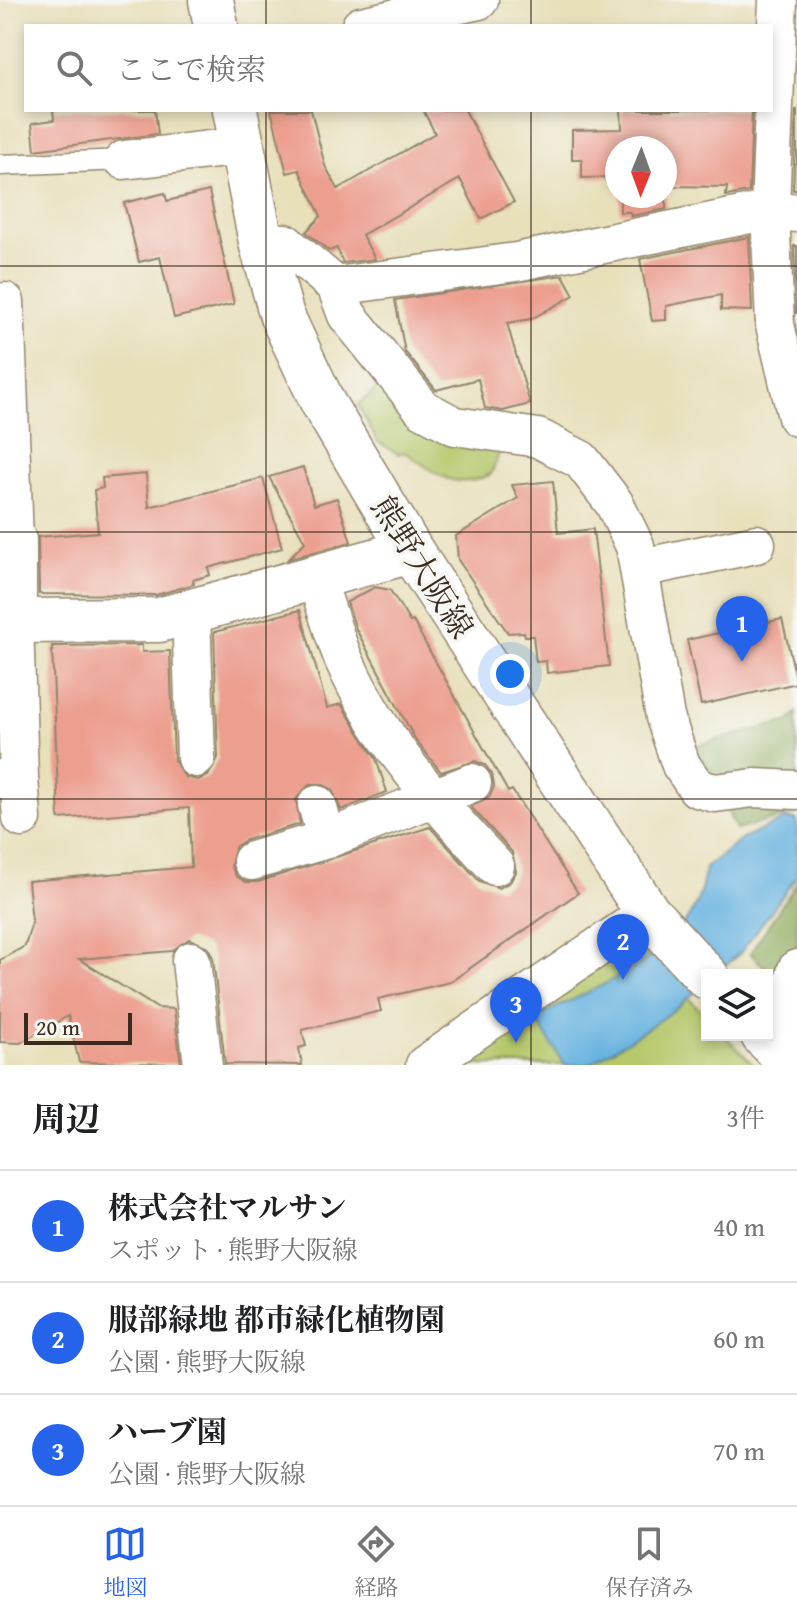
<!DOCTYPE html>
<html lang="ja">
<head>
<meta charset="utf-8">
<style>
	body { margin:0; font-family:"Gentium Book Plus","Noto Serif JP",serif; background:#f6f6f6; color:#202124 }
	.controls { position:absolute; right:24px; bottom:24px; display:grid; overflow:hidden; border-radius:0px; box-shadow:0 4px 12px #0003 }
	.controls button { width:72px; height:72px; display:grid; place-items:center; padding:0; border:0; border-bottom:2px solid #e0e0e0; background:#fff; color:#202124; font:40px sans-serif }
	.compass { position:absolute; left:605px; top:136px; width:72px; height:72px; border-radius:50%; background:#fff; box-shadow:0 4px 12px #0003; rotate:181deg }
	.scale { position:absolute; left:24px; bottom:20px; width:108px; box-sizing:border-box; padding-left:8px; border:4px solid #3b2a1e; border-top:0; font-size:22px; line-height:28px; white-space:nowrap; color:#3b2a1e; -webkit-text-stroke:6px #f6f6f2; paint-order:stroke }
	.you { position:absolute; left:510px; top:674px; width:28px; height:28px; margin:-20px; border:6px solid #fff; border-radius:50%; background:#1a73e8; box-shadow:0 0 0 12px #1a73e833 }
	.badge { display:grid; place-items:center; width:52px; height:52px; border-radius:50%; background:#2563eb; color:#fff; font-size:26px; font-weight:700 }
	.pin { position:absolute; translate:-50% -66px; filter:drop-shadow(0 2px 4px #0008) }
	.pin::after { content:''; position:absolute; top:42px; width:28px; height:24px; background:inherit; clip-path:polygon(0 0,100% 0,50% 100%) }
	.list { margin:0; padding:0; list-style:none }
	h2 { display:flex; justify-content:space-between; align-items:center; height:104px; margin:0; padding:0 32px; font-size:34px }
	h2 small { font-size:26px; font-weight:400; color:#757577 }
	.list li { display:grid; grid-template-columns:52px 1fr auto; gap:24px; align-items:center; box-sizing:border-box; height:112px; padding:0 32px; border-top:2px solid #e0e0e0 }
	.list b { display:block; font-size:30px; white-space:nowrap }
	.list p { margin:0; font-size:26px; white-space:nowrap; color:#757577 }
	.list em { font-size:26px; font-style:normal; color:#757577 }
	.icon { flex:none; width:44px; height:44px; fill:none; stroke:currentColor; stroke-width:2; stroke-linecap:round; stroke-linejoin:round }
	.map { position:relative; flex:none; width:797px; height:1065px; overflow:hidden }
	.search { position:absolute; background:#fff; box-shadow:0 4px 12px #0003; left:24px; right:24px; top:24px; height:88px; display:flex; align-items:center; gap:20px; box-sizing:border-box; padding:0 28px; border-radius:0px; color:#757577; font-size:30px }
	.sheet { height:440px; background:#fff }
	nav { display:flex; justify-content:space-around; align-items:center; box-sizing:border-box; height:112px; border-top:2px solid #e0e0e0; background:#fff; font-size:22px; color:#757577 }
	nav a { display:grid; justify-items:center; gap:4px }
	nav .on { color:#2563eb }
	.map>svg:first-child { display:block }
</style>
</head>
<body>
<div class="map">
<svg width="797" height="1065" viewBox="0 0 797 1065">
	<rect width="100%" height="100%" fill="#f6f6f2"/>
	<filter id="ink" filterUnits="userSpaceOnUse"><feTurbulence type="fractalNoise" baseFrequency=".0125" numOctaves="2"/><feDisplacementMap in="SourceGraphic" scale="16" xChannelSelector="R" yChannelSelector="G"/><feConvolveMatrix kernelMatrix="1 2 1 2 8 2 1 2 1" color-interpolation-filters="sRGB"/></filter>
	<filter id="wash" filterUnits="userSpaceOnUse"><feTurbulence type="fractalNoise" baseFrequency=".006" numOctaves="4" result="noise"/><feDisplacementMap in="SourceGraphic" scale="32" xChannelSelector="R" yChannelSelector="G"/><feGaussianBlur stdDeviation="1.8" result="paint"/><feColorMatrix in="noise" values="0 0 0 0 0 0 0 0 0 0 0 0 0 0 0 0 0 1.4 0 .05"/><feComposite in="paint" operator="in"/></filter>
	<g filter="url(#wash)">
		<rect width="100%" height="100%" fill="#e8e0bb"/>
		<!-- green -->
		<path fill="#b5c86b" stroke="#787944" stroke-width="2" d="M383,383l118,65 -10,26c-39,19 -54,-2 -87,-22l-6,2 -21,-13 -19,-36z
			M634,943l73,74v18h17l30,30h-306z"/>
		<!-- forest -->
		<path fill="#90ac5f" stroke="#666b3e" stroke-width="2" d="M797,713v100l-61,17 -39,-85 93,-24z
			M797,882v116l-47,-45z"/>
		<!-- water -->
		<path fill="#67b3e0" stroke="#516e7f" stroke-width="2" d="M785,819l12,1v56l-56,76 -64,56 -35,24 -54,33h-23l-30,-47c64,-33 164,-65 170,-150l37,-29z"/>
		<g id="blocks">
			<!-- building -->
			<path fill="#ec9e8f" d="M53,110h102l3,24 -123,16 -3,-27 22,-3z
				M271,110h40l14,56 13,23 97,-56 -12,-23h42l49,92 -33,17 -21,-40 -98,56 13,24 -32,4 -6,-15 -8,3 -23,-19 15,-16 -22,-46 -12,3z
				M621,110h131l-3,82 -23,4 1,-9 -61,-1v23l-35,7 -1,-4h-10v-16h45v-48h-48v29l-35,1v-19h-10v-29l50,-1z
				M796,110h1v80h-4z
				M209,191l25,113 -60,14 -14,-61 -21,5 -15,-59 41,-10 2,8z
				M749,237l3,74 -31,-1v-15l-55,11v14l-14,1 -12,-62z
				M794,246h3v67h-1z
				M563,275l11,20 -43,24 -24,4 23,81 -27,7 -18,-3 -7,-29 -42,11 -31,-38 -10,-52z
				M303,467l11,38 23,-7 14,44 -63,17 17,-17 -36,-65z
				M146,474l3,33 114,-29 19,70 -74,20 2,7 -17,5 1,4 -38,11 -117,-1 -1,-57 60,-5 -4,-42 9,-2 -1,-10z
				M553,481l5,52 35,-4 16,137 -62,7 -1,-12 -10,1 -3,-26h-8l-1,-4 -16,1 -50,-73 -2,-24 62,-38 -6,-13z
				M375,587l15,3 20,32 3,-1 95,171 4,-2 66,103 -128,89 -72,17 3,12 -79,19 4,16 -7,2 3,17 -77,-1 -12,-106 -5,-11 -19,-8 -17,12 -93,8 78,49 17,1 7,55 -102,-2 -11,-46 -48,27 -20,-1v-82l25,-14 7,-24 -4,-41 163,-14 -2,-59 -130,11 -7,-173 90,-1v7l28,-1 4,109 11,17 13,3 10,-4 10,-18 -4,-126 86,-22 27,98 14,-4 35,55 11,33 -46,18 -9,-21 -11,-5h-11l-14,15 4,25 -54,16 -10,6 -5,20 5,10 10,6h12l172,-55 49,54 20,7 11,-6 6,-10 -4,-20 -41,-45 19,-11 4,-10 -2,-12 -7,-9 -10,-4 -34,11 -26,-33 -59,-110 -9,-27z
				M782,619l15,64 -96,22 -14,-65z"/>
		</g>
	</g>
	<g filter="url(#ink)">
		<use href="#blocks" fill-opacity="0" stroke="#92856c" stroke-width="2"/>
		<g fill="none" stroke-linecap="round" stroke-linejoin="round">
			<defs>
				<path id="lane" d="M0,165l124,-5"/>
				<path id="street" d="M778,0l-8,210 5,115 22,92
					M361,26l118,-26
					M124,160l119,-14
					M261,242l24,1 51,43 11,29 76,94 32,17 83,12 43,22 33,43 21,43 30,171 16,48 16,23 18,5 39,-5 43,2
					M336,286l180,-24 254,-52 27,3
					M0,303l5,-1 9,238
					M641,568l115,-24
					M316,579c10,27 17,55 28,81 34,79 93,144 151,206
					M191,612l5,146
					M19,778l3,40
					M0,779l19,-1 -5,-157
					M317,805l10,34
					M252,861l75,-22 145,-56
					M191,961l12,104
					M778,1050l19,-81
					M425,1065l223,-152"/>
				<path id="secondary" d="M211,0l5,26
					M235,110l26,132 21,74 41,87 88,148 237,362 59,64
					M0,539l14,1v81l145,-1 252,-69
					M763,1035l30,30"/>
			</defs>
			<!-- lane casing -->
			<use href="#lane" stroke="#92856c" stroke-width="23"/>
			<!-- street casing -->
			<use href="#street" stroke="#92856c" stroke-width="41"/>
			<!-- secondary casing -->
			<use href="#secondary" stroke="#92856c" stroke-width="47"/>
			<!-- lane -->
			<use href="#lane" stroke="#fff" stroke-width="20"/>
			<!-- street -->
			<use href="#street" stroke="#fff" stroke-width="38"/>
			<!-- secondary -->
			<use href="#secondary" stroke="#fff" stroke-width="44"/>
		</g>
	</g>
	<!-- grid -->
	<path fill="none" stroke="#3b2a1e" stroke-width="2" stroke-opacity="0.55" d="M266,0v26M531,0v26M266,110v955M531,110v955M0,266h797M0,532h797M0,799h797"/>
	<g text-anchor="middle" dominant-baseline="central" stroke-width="8" stroke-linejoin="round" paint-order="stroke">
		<!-- street labels -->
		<g font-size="32" fill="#3b2a1e" stroke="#f6f6f2">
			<text transform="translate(423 567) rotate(58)">熊野大阪線</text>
		</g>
	</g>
</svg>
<div class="controls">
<button><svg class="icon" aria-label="layers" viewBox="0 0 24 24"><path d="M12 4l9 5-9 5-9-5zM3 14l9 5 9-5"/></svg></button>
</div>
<svg class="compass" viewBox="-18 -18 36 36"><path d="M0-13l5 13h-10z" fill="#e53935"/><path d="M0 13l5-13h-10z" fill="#757577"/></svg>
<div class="scale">20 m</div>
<div class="you"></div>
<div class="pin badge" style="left:742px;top:662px">1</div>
<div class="pin badge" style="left:623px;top:980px">2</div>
<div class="pin badge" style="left:516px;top:1043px">3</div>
<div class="search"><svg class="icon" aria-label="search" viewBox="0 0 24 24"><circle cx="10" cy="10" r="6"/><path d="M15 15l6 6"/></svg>ここで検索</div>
</div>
<section class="sheet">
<h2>周辺<small>3件</small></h2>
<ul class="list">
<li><span class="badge">1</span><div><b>株式会社マルサン</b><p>スポット · 熊野大阪線</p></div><em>40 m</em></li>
<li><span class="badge">2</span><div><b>服部緑地 都市緑化植物園</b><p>公園 · 熊野大阪線</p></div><em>60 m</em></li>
<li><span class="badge">3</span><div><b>ハーブ園</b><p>公園 · 熊野大阪線</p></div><em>70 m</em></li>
</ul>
</section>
<nav>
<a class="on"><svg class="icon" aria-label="map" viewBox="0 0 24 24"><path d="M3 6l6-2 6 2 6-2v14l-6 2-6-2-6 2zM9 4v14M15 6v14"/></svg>地図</a>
<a><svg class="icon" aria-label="directions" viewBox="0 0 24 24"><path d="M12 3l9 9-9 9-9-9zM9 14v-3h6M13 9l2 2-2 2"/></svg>経路</a>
<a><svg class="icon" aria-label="saved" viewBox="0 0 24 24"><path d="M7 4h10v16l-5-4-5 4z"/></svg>保存済み</a>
</nav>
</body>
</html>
